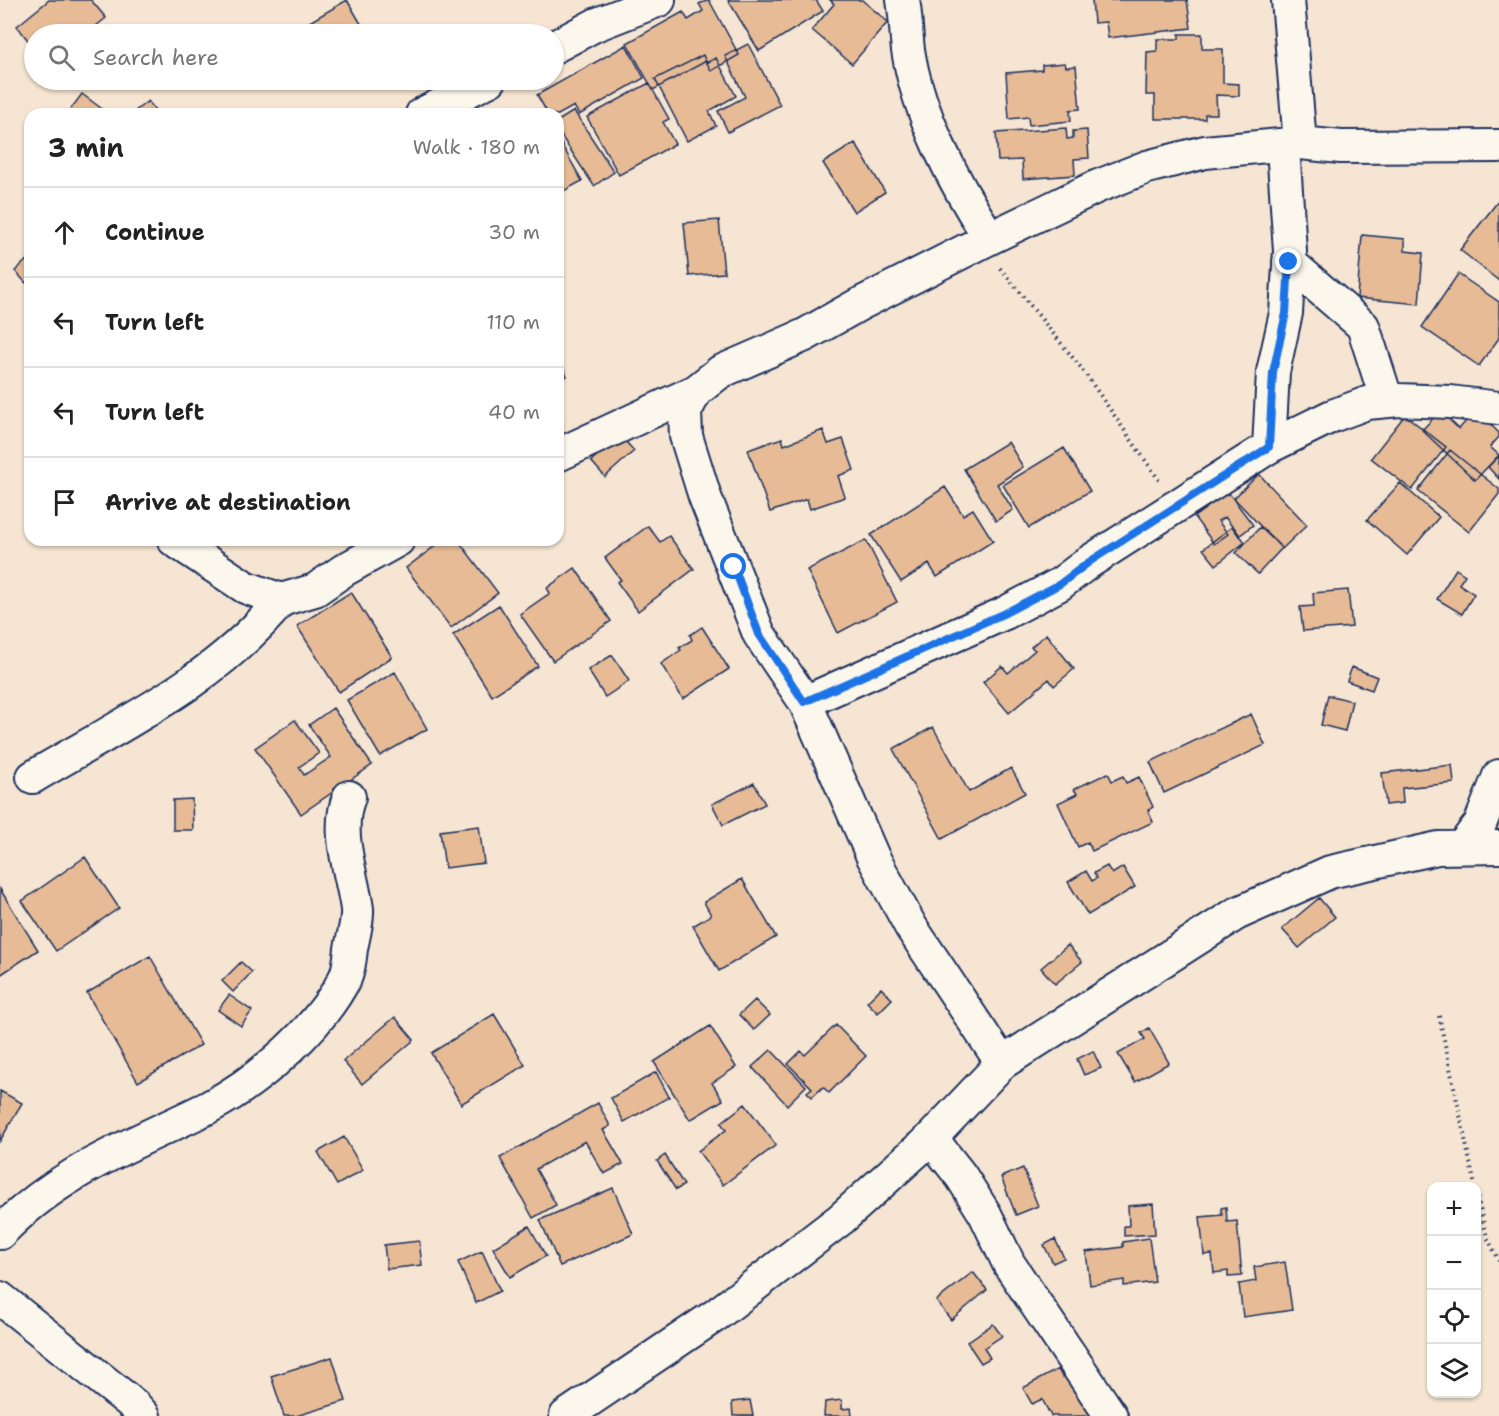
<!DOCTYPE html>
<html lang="en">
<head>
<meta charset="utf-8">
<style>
	body { margin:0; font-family:"Shantell Sans",sans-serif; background:#f2f2f2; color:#222 }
	.controls { position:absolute; right:18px; bottom:18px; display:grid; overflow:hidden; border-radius:12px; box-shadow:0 2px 4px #0004 }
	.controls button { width:54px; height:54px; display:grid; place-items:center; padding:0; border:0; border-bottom:2px solid #e0e0e0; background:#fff; color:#222; font:30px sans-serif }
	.stop { position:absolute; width:18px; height:18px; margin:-14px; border:4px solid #1a73e8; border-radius:50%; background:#fff }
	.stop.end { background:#1a73e8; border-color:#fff; box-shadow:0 2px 6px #0008 }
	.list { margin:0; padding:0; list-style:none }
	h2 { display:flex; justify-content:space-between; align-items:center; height:78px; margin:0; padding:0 24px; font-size:26px }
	h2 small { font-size:20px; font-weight:400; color:#767676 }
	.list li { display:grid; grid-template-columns:39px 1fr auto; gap:18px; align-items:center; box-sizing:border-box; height:90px; padding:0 24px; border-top:2px solid #e0e0e0 }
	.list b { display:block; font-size:22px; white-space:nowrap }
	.list em { font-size:20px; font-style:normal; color:#767676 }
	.icon { flex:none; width:33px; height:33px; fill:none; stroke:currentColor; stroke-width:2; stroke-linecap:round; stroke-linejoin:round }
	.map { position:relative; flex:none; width:1499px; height:1416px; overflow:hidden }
	.search { position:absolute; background:#fff; box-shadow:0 2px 4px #0004; left:24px; top:24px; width:540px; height:66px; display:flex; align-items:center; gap:15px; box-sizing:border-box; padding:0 21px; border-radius:33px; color:#767676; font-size:22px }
	.panel { position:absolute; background:#fff; box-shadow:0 2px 4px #0004; left:24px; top:108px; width:540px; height:438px; border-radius:18px }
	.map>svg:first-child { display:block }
</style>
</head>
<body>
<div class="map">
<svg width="1499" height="1416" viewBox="0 0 1499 1416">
	<rect width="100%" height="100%" fill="#f5e5d2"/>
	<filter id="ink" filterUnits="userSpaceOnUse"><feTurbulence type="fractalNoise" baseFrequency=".0167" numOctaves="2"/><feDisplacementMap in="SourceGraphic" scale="12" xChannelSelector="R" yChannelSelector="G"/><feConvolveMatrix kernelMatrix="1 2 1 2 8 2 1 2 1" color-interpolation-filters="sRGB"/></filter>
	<g filter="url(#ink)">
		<!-- building -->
		<path fill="#e6bb96" stroke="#1b2f5e" stroke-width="1.5" d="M49,0h42l15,18 -20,16h-52v14l-17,-22z
			M347,0l20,34h-78z
			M709,0l30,55 -28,16 -5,-10 -53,29 -26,-47 56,-31 5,8 15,-9 -4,-7z
			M728,0h88l7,11 -64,40z
			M830,0h32l26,22 -36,42 -40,-34 22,-26z
			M1092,0h95l4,28 -83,10 -2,-16 -12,1z
			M1179,34h23v15h21v34l16,1v12l-23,-1 1,19h-12v5h-50v-24h-9l1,-43 10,-1v-12h22z
			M748,44l32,61 -52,27 -10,-21 27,-14 -20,-41z
			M626,45l18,33 -65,37 -5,-9 -16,9 -10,-1 -11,-19z
			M703,55l3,8 10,-5 20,38 -27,15 7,15 -29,15 -32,-62z
			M1065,63l1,4 10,-1 4,43 -10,1 1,11 -42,4 -1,-8 -19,2 -3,-46 36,-3v-5z
			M649,83l20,36 -6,3 12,22 -56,31 -32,-58z
			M82,94l27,20h-42z
			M148,101l10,13h-23l-1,-2z
			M574,111l40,61 -20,14 -36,-55v-10z
			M1066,128l1,11 6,-1v-7l14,-1 2,28 -15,1 1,16 -52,4 -1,-19 -24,1 -2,-28z
			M558,138l24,43 -24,13z
			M855,143l30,49 -31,20 -31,-49z
			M1499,200v81l-39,-31z
			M719,220l5,53 -35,3 -5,-53z
			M1362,235l43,4v12l18,2 -4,51 -62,-6z
			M30,257v23l-4,3 -11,-12z
			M1458,274l41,28v36l-20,28 -57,-39z
			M558,356l9,20 -9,4z
			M1476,410l23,23v4l-9,10 9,8 -24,25 -53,-50 18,-19 19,18z
			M1405,415l41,32 -34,43 -41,-32z
			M823,430l5,14 15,-5 11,31 -16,6 7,21 -35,12 -3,-10 -37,13 -22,-62 34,-12 2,7z
			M620,435l14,16 -29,26 -14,-16z
			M1008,442l15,25 -26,17 16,26 -17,11 -32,-52z
			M1064,448l26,43 -61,37 -26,-43z
			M1450,450l49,39v5l-30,38 -51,-41z
			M1499,456v23l-11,-12z
			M1259,474l48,51 -25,24 -48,-51z
			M1400,483l39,34 -32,38 -40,-35z
			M945,487l18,28 10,-6 20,32 -56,36 -8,-13 -28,18 -30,-47z
			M1228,492l25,33 -14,11 -14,-19 -7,4 10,13 -14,10 -20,-27z
			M648,526l12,16 9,-6 25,33 -56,42 -21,-29 4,-2 -16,-22z
			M1233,526l12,16 -29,23 -13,-16z
			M1260,527l22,21 -24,26 -22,-21z
			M443,540h15l40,53 -47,35 -45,-60z
			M866,540l31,62 -59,31 -31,-63z
			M575,568l36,53 -58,40 -33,-47 30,-21 -3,-5z
			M1456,569l9,6 -6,9 15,10 -12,20 -25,-15z
			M1348,590l4,37 -49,4 -3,-24 14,-1 -1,-13z
			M351,592l41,65 -53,35 -42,-66z
			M499,605l39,61 -46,30 -39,-61z
			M702,627l27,42 -46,30 -22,-35 20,-14 -2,-2 13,-8 -2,-5z
			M1046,634l28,35 -20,17 -5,-7 -40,34 -26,-31 19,-16 6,7 27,-23 -4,-3z
			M612,655l17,26 -24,16 -17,-27z
			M1352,667l25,10 -5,13 -25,-9z
			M395,672l32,57 -47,27 -33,-56z
			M1328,695l24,6 -7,30 -24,-6z
			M333,708l39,57 -71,49 -46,-66 40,-28 24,33 -20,14 5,8 27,-18 -22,-32z
			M1251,714l14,31 -101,48 -14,-31z
			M933,727l36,65 42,-24 14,25 -83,46 -49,-90z
			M1452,765l2,18 -52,5 1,15 -17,2 -4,-32z
			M1108,773l4,8 11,-5 3,7 13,-6 14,30 -5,3 5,12 -61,29 -4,-9 -10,5 -20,-44 19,-9 -3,-5z
			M754,783l11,21 -42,21 -11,-21z
			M192,799l1,31h-20v-30z
			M479,826l5,37 -39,5 -5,-37z
			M85,857l34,51 -63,43 -34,-50z
			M1107,866l5,8 11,-7 12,20 -47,28 -20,-33 18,-11 6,10 5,-3 -3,-5z
			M742,879l34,58 -57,34 -26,-45 18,-11 -7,-13z
			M0,889l38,61 -38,25z
			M1319,898l16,19 -36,31 -17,-19z
			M1068,945l14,17 -27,22 -14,-16z
			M150,956l51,89 -63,37 -51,-89z
			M241,962l11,10 -19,20 -11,-11z
			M881,988l11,11 -14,14 -11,-11z
			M229,995l23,16 -11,15 -23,-16z
			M755,1000l15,15 -16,15 -15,-15z
			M494,1014l31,51 -64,39 -30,-51z
			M395,1017l19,23 -52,44 -19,-23z
			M836,1025l30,31 -37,37 -6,-6 -11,10 -5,-5 5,-4 -24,-24 13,-13 4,4z
			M710,1026l26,41 -24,16 11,17 -33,20 -36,-58z
			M1149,1028l20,35 -34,19 -17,-28 27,-15 -4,-6z
			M771,1050l35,36 -19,19 -35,-38z
			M1093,1051l8,17 -17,7 -7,-16z
			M656,1072l13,25 -45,25 -13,-24z
			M0,1091l22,12 -22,38z
			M598,1103l12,23 -7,4 20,34 -19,10 -19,-33 -49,28 20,36 -23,13 -33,-60z
			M745,1104l31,41 -53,40 -25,-34 28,-21 -5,-7z
			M344,1137l19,33 -26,15 -19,-33z
			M665,1155l19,30 -8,5 -19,-29z
			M1023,1168l15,38 -22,9 -15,-38z
			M613,1188l20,46 -73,32 -20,-46z
			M1153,1204l2,30 -31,2v-10h5l-1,-20z
			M1226,1207l1,15 10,-1 5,55 -14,1v-6l-14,2 -2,-19 -8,1 -4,-38 22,-2 -1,-7z
			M529,1226l17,30 -36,21 -17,-29z
			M1149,1238l6,44 -31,4v-6l-34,5 -4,-33 37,-5v-5z
			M1055,1239l9,19 -11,5 -9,-18z
			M419,1241l3,24 -35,4 -3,-24z
			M482,1251l18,40 -24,12 -18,-41z
			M1285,1262l7,48 -49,7 -4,-33 17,-3 -2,-14z
			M973,1272l14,18 -36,30 -15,-19z
			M993,1324l9,12 -18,12 6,10 -9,5 -14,-21z
			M332,1357l14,44 -50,15h-12l-13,-40z
			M1058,1369l4,8 7,-3 22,42h-40l-9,-17 -10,5 -9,-16z
			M750,1400l3,16h-20l-1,-14z
			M842,1400v9l9,-1 1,8h-28l1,-14z"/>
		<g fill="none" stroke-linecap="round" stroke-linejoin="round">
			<defs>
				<path id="street" d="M903,0c3,16 3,34 5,50 10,64 47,135 82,188
					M1288,0l12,143
					M554,47l41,-22 64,-25
					M422,114l68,-34
					M1289,262l74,64 24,75
					M1269,447l4,-75 13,-59 4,-62 -7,-104
					M558,455l138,-64
					M174,540l71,47 36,13 34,-10 29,-20 54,-30
					M805,702l200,-89 55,-29 29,-22 180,-115 63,-31 35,-13 32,-3 51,2 49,6
					M33,777c87,-52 184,-97 248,-177
					M1462,847l18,-23 19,-48
					M1002,1063l-91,-136 -38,-70 -68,-155 -46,-68 -54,-137 -19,-61 -1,-25 11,-20 24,-19 85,-37 53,-30 132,-67 106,-51 51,-20 58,-15 95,-9 41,4 158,-1
					M931,1138l30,38 24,38 24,50 102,152
					M0,1233c58,-62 135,-89 209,-126 50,-26 112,-80 137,-131 3,-8 4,-18 5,-27 2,-12 7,-28 6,-40 -5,-36 -22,-77 -8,-112
					M0,1298l134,107 10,11
					M566,1416l150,-101 125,-96 90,-81 71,-75 234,-149 94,-42 108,-24 61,-1"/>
			</defs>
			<!-- street casing -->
			<use href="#street" stroke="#1b2f5e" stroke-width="36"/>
			<!-- path -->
			<path stroke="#1b2f5e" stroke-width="4" stroke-dasharray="1.5 4.5" stroke-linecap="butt" d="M1000,268l82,101 77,111
				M1439,1016l36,170
				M1476,1192l11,45 12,24"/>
			<!-- street -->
			<use href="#street" stroke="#fbf7ec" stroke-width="32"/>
		</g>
	</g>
	<g fill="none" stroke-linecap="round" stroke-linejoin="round" filter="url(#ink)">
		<!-- route -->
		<path stroke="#1a73e8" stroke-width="8" d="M734,567l25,67 45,68 201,-89 55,-29 29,-22 180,-115 4,-75 13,-59 3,-51"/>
	</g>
</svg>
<div class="controls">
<button>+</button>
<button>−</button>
<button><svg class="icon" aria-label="locate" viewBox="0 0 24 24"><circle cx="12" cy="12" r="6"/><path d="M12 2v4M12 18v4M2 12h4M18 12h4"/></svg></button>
<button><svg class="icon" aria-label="layers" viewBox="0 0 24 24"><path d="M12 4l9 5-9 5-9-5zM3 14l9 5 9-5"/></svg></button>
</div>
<div class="stop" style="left:734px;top:567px"></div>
<div class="stop end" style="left:1289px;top:262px"></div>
<div class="search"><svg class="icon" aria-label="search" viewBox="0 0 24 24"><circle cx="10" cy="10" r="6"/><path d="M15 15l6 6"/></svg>Search here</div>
<section class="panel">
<h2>3 min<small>Walk · 180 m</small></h2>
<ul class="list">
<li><svg class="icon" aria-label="ahead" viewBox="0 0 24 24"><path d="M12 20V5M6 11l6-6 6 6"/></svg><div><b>Continue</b></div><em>30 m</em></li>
<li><svg class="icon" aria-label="left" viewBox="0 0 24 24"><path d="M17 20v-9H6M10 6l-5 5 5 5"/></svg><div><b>Turn left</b></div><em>110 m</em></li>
<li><svg class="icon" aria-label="left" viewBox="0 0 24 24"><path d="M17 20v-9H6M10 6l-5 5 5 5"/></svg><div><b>Turn left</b></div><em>40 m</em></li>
<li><svg class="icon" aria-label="arrive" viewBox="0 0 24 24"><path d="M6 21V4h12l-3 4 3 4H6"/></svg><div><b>Arrive at destination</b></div></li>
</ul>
</section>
</div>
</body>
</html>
